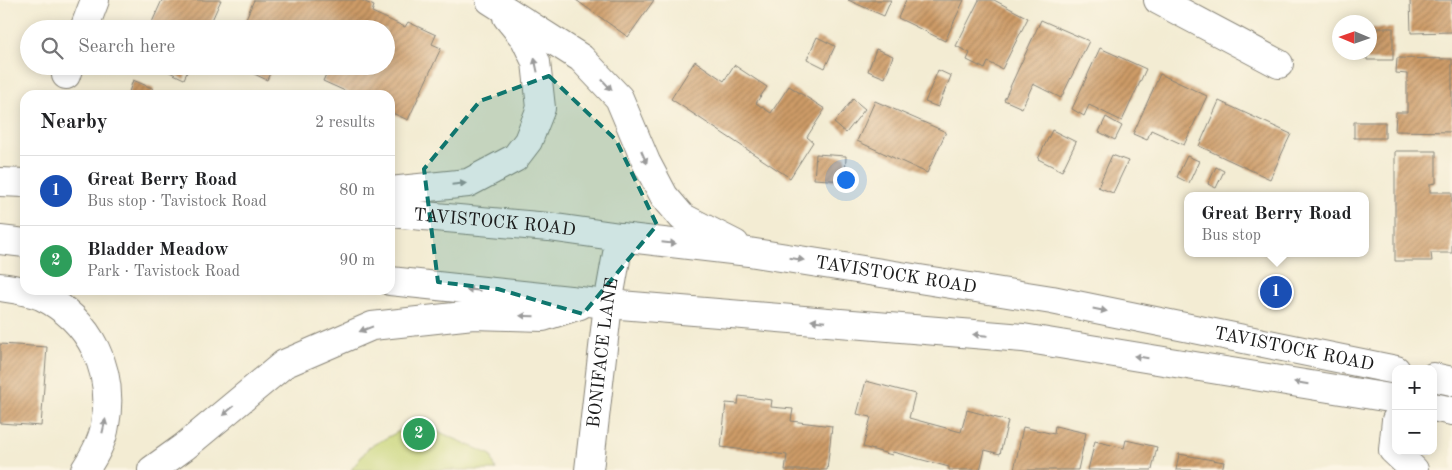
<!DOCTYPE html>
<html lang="en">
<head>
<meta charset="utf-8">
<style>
	body { margin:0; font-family:"Old Standard TT",serif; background:#f2f2f2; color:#202124 }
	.controls { position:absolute; right:15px; bottom:15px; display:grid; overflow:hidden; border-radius:10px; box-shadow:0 2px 12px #0003 }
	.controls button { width:45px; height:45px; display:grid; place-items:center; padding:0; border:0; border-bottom:1px solid #e0e0e0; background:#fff; color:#202124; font:25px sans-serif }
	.compass { position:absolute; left:1332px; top:15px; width:45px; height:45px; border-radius:50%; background:#fff; box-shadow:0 2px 12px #0003; rotate:272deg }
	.you { position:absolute; left:845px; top:179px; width:18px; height:18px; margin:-12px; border:4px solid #fff; border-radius:50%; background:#1a73e8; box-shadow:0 0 0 8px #1a73e833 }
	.badge { display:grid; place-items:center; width:32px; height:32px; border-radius:50%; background:#d1495b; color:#fff; font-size:16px; font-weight:700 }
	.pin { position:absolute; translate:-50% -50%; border:2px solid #fff; box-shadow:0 1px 5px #0006 }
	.popup { position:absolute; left:1184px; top:192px; width:185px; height:65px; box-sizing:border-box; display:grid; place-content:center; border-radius:10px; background:#fff; filter:drop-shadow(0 1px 4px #0005); font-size:16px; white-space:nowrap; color:#757577 }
	.popup b { font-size:19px; color:#202124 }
	.popup::after { content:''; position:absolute; left:50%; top:100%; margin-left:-10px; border:10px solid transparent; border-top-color:#fff }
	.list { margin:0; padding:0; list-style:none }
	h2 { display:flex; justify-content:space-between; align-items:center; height:65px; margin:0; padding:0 20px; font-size:21px }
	h2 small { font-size:16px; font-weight:400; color:#757577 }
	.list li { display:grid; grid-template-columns:32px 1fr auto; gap:15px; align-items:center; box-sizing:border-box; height:70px; padding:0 20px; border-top:1px solid #e0e0e0 }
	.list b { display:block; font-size:19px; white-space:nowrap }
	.list p { margin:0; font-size:16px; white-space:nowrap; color:#757577 }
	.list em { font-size:16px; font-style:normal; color:#757577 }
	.icon { flex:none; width:28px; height:28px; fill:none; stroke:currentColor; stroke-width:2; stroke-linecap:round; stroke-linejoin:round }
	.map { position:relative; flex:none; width:1452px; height:470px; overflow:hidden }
	.search { position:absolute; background:#fff; box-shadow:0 2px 12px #0003; left:20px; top:20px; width:375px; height:55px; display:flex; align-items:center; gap:12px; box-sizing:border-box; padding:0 18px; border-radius:28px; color:#757577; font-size:19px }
	.panel { position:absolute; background:#fff; box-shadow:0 2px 12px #0003; left:20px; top:90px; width:375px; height:205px; border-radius:15px }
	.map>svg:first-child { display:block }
</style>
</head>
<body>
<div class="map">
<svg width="1452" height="470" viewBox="0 0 1452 470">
	<defs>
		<pattern id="building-hatch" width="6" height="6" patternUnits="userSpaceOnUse" patternTransform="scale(1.25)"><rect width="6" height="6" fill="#cd9b67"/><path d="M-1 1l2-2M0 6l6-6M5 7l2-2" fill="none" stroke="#a67e54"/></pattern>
	</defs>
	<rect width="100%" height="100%" fill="#fcf5e5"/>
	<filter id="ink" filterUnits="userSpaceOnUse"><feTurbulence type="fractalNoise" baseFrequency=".02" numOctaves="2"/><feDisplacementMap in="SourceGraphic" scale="10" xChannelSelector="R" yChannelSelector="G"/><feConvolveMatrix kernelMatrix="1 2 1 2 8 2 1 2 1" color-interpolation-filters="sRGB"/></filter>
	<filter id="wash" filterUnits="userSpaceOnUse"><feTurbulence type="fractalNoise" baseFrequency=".0096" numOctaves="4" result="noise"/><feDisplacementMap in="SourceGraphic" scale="20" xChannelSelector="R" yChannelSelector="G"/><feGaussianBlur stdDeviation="1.12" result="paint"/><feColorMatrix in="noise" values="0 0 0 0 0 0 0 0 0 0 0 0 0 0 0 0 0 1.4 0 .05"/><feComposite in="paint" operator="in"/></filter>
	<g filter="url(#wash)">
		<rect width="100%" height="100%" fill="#f3ecd3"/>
		<!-- park -->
		<path fill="#c6d476" stroke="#717849" d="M417,422l74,33 5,15h-145l18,-23z"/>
		<g id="blocks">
			<!-- building -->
			<path fill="url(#building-hatch)" d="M162,0h59l-13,29h-59z
				M254,0h107l13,6 -2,6 33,15 3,-5 28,13 -4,9 9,4 -33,72 -18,-8v-17h-36l-31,-14 4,-9 -13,-6h72v-37h-80l-12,-6 -3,6h-57l4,-9 6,3z
				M576,0h78l-26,37z
				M848,0h43l-7,16z
				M906,0h58l-19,41 -47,-23z
				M979,0h15l34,18 -26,51 -14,-7 -3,7 -18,-9 3,-7 -14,-7z
				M1410,0h42v32l-41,1z
				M1041,20l48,21 -28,57 -28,-14 -11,24 -18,-8z
				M1370,28h23v32h-26v-8h3z
				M817,37l18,9 -10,22 -18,-9z
				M1100,48l46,21 -24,52 -33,-16 -5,11 -12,-7z
				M876,49l17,7 -8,22 -17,-7z
				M1353,52h13v6h-13z
				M1397,58l55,1v73l-57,-1 1,-19h11v-38l-11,-1z
				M695,61l29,20 10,-16 33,22 -11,16 15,10 18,-27 36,23 -18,28 6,5 -23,36 -119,-79z
				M157,66h33l-6,13z
				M237,66h36l-6,14z
				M938,70l13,6 -13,31 -13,-5z
				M1160,74l47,22 -23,49 -33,-15 -4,10 -14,-6z
				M133,80l21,9 -2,6h-24z
				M853,99l12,10 -19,24 -12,-10z
				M875,101l71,31 -19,41 -70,-32z
				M1219,101l72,33 -21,45 -71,-33z
				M1106,117l16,9 -7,14 -16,-8z
				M1354,122h31v16h-31z
				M1052,130l24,12 -14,29 -24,-12z
				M1395,151h41v32l-6,1v8h22v61h-21l1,8h-37z
				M816,154l30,2 -1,25 -31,-2z
				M1112,155l16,6 -15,32 -15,-6z
				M1187,156l12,5 -10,22 -12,-6z
				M1216,167l8,4 -8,17 -8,-4z
				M0,344l47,3 -6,79 -41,-3z
				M866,381l49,13 -6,24 52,14 6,-22 41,11 -8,33 -15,-4 -5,20h-31v-3l-56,-15 -1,3 -29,-8 8,-30 -14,-3z
				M739,396l33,4 -1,7 22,2 -2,12 41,5 -5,44h-42l2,-15 -66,-8 5,-44 12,1z
				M1055,426l31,7 -8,37h-64l9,-43 31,7z
				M1126,440l31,7 -5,23h-64l7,-29 29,7z
				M1179,454l45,8 -2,8h-46z"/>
		</g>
	</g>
	<g filter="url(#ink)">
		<use href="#blocks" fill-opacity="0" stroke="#888478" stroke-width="1"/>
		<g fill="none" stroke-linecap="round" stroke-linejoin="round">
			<defs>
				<g id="minor">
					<path d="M1158,0l121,64"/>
					<path d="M84,29l11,-29"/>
					<path d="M66,75l3,-9"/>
					<path d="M1396,420l-3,30 21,20"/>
					<path id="s1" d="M589,470l19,-166 12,-67"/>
				</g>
				<g id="trunk">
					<path d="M490,0l91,58 38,40 27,64 18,34 18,21 53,27"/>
					<path d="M0,182l25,1"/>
					<path d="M390,191l78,-8 47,-25 13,-17 13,-33 -5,-46 -11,-23 -18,-22"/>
					<path id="s2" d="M390,213l159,14 71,10 129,15 303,48 344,70"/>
					<path d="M0,240l25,3"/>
					<path d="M390,281l218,23 415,34 373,61"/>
					<path d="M0,287c13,2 29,4 41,9 50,24 74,75 64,129 -2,16 -11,31 -20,45"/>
					<path d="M1433,377l19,4"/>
					<path d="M1433,407l19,4"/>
					<path d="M152,470l32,-23 100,-83 88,-38 101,-11 70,2 37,-12"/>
				</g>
			</defs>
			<!-- minor casing -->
			<use href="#minor" stroke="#888478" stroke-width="30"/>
			<!-- trunk casing -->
			<use href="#trunk" stroke="#888478" stroke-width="30"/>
			<!-- minor -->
			<use href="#minor" stroke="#fff" stroke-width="28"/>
			<!-- trunk -->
			<use href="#trunk" stroke="#fff" stroke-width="28"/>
		</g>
		<!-- one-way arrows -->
		<defs><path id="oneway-solid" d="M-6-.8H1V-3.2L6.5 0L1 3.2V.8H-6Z" transform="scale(1.25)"/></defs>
		<g fill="#999">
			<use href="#oneway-solid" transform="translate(536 65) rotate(-102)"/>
			<use href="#oneway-solid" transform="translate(607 85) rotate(47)"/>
			<use href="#oneway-solid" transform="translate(644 157) rotate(67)"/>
			<use href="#oneway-solid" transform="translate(459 184) rotate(-6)"/>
			<use href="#oneway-solid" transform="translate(669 243) rotate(6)"/>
			<use href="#oneway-solid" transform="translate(797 259) rotate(9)"/>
			<use href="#oneway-solid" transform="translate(473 290) rotate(-174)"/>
			<use href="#oneway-solid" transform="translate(1100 310) rotate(11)"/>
			<use href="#oneway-solid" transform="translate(527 316) rotate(-178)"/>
			<use href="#oneway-solid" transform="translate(818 321) rotate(-175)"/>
			<use href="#oneway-solid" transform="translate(366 329) rotate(159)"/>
			<use href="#oneway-solid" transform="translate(980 335) rotate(-175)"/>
			<use href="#oneway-solid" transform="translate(1141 357) rotate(-171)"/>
			<use href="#oneway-solid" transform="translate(1301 383) rotate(-171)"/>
			<use href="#oneway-solid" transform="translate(228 411) rotate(140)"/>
			<use href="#oneway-solid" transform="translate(104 426) rotate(-77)"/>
		</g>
	</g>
	<!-- marked area -->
	<path fill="#0f766e" fill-opacity="0.2" stroke="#0f766e" stroke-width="4" stroke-dasharray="10 6" stroke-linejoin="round" d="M549,76l67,64 41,85 -74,89 -85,-25 -60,-7 -14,-113 56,-68z"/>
	<g text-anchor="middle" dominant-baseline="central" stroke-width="4.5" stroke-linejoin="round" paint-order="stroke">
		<!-- street labels -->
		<g font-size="18" fill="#1c1c1c" stroke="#fcf5e5">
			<text stroke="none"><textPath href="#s2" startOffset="105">TAVISTOCK ROAD</textPath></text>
			<text stroke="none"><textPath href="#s2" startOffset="510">TAVISTOCK ROAD</textPath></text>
			<text stroke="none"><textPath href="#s2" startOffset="915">TAVISTOCK ROAD</textPath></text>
			<text stroke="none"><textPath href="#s1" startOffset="118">BONIFACE LANE</textPath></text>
		</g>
	</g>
</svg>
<div class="controls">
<button>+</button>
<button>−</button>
</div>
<svg class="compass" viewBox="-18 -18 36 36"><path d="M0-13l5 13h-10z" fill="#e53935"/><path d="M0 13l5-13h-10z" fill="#757577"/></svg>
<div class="you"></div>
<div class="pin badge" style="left:1276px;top:292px;background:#1a4fb4">1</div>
<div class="popup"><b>Great Berry Road</b>Bus stop</div>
<div class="pin badge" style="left:419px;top:434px;background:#2e9e5b">2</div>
<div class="search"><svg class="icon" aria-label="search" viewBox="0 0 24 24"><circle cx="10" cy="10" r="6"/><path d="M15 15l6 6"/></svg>Search here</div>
<section class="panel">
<h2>Nearby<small>2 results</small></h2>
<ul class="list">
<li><span class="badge" style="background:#1a4fb4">1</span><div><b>Great Berry Road</b><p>Bus stop · Tavistock Road</p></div><em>80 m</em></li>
<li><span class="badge" style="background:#2e9e5b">2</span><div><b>Bladder Meadow</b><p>Park · Tavistock Road</p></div><em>90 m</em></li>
</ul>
</section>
</div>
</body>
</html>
